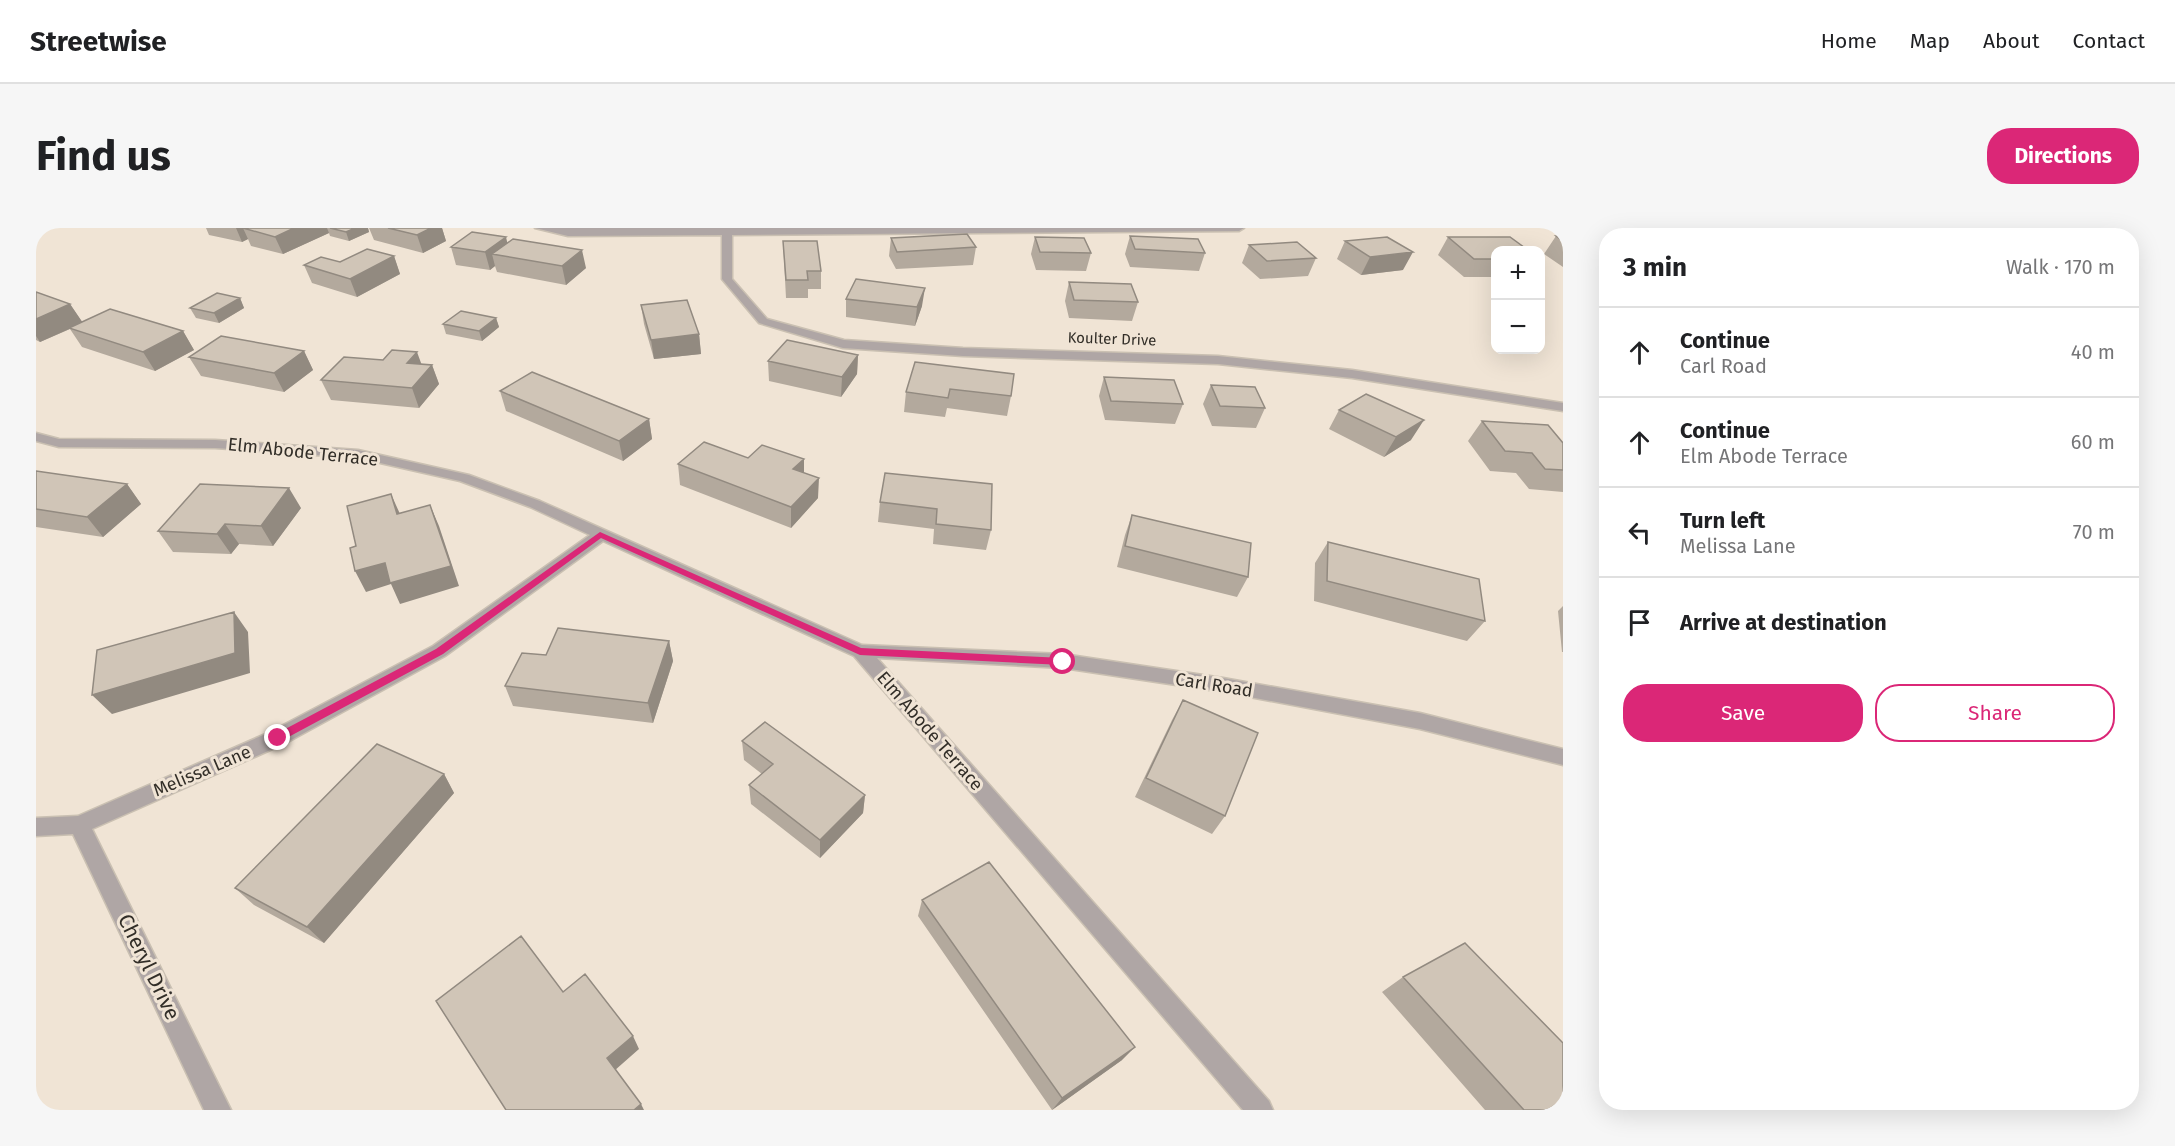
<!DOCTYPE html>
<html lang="en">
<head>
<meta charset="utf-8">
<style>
	body { margin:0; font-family:"Fira Sans",sans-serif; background:#f6f6f6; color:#202124 }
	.controls { position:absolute; right:18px; top:18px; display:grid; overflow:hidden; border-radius:12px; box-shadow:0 6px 24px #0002 }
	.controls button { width:54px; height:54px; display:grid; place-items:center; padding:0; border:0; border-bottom:2px solid #e0e0e0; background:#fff; color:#202124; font:30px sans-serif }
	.stop { position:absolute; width:18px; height:18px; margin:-14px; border:4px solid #db2777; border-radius:50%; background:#fff }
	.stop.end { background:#db2777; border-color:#fff; box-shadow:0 2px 6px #0008 }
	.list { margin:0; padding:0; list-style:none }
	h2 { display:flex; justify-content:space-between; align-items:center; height:78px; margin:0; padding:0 24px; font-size:26px }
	h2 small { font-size:20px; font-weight:400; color:#757577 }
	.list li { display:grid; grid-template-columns:39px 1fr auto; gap:18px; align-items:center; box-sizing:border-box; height:90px; padding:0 24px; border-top:2px solid #e0e0e0 }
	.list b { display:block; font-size:22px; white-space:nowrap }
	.list p { margin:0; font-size:20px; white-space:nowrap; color:#757577 }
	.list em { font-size:20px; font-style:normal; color:#757577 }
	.actions { display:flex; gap:12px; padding:18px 24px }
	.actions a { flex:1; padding:14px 0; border:2px solid #db2777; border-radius:24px; text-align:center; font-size:21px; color:#db2777 }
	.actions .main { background:#db2777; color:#fff }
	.icon { flex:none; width:33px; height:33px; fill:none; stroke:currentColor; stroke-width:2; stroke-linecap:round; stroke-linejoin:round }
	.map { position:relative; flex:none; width:1527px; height:882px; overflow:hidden; border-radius:24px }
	header { display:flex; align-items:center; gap:36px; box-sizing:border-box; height:84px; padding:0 30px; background:#fff; border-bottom:2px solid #e0e0e0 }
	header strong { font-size:28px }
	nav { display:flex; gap:33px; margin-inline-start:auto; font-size:21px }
	.intro { display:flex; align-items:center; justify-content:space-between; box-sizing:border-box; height:144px; padding:0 36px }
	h1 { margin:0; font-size:42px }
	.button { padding:15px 27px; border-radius:24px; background:#db2777; color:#fff; font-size:21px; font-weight:700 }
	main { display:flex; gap:36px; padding:0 36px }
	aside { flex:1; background:#fff; border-radius:24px; box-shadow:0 6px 24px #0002 }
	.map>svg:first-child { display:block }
</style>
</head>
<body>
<header>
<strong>Streetwise</strong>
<nav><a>Home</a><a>Map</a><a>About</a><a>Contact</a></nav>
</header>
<div class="intro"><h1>Find us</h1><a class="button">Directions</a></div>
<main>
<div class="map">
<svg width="1527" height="882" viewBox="0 0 1527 882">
	<rect width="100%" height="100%" fill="#f0e4d5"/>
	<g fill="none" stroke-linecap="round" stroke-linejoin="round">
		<defs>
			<path id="minor" d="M499,0h709l-5,3 -507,4v44l35,40 77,21 119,8 255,8 134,14 211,33v8l-211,-33 -134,-14 -255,-8 -120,-8 -84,-25 -37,-44v-44l-154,1z
				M0,205l23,6 156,1 143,10 111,25 71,26 322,144 201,9 160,24 197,35 143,36v16l-143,-36 -197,-37 -160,-24 -186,-10 392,443 4,9h-30l-389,-454 -251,-115 -158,115 -161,88 -192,85 139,281h-27l-131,-276 -37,2v-18l42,-2 192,-84 163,-86 157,-111 -60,-28 -70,-26 -102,-23 -143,-10 -156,-1 -23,-6z"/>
		</defs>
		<!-- minor casing -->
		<use href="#minor" stroke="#cac0b2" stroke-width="3"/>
		<!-- minor -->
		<use href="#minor" fill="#afa6a5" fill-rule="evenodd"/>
	</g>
	<!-- wall -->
	<path fill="#b3a99d" d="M170,0h162l1,4 -20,9 -19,-5 -1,-3 -46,21 -32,-8 -3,-7 -6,3 -33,-7z
		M333,0h73l4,13 -23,12 -49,-13z
		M1094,8l75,17 -6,18 -69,-4 -5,-13z
		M1520,8h7v31l-19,-13z
		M999,9l56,16 -5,18 -50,-1 -5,-16z
		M1412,9l48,13v27h-32l-26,-22z
		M855,10l85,9 -3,18 -77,4 -7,-13z
		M747,13l38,30v18h-13v9h-22z
		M1309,13l58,29 -42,5 -24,-16z
		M472,15l78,25 -20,17 -69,-13 -2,-6 -5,4 -34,-5 -5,-18z
		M1213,17l67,13 -8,18 -48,3 -18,-16z
		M358,28l6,18 -43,23 -45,-14 -8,-18 36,-3z
		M1033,54l69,20 -6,19 -63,-3 -4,-17z
		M0,64l34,12 12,18 101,9 11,19 -39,21 -73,-24 -12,-18 -30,13 -4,-2z
		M204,70l4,10 -25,15 -23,-5 -6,-10z
		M810,71l76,7 -7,20 -69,-9z
		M605,77l58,29 2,20 -47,5 -10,-35z
		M460,90l3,9 -17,14 -36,-7 -3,-10z
		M268,123l9,19 -29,22 -83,-16 -12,-19z
		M822,127l-1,19 -16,23 -72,-16 -1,-20z
		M879,134l96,34 -4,20 -60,-8 -2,9 -41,-5 2,-20z
		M385,136l11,1 7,19 -20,24 -88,-8 -10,-20z
		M1068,149l79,27 -8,20 -70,-4 -6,-24z
		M1175,157l54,23 -9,20 -44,-2 -9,-22z
		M464,163l149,28 3,20 -29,22 -117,-50z
		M1303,182l72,30 -27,17 -55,-28z
		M1446,193l81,22v49l-34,-3 -13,-16 -26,-2 -22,-30z
		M712,230l56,1v14l14,25 -27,30 -111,-43 -2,-21z
		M0,243l91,13 14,20 -38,33 -67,-10z
		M849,245l106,57 -5,20 -53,-6 1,-15 -56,-7 2,-20z
		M265,280l-28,38 -34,-2 -8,10 -58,-2 -15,-21z
		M1096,287l116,62 -11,20 -120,-30 8,-32z
		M1292,314l157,79 -18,20 -153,-40 1,-38z
		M1527,378v46h-1l-4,-41z
		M633,413l4,20 -20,62 -140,-17 -8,-20 41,-31z
		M1147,472l42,116 -13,18 -77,-37 37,-77z
		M706,513l123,54 -2,18 -43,45 -69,-54 -2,-19 13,-11 -18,-14z
		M408,546l10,19 -130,150 -70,-38 -19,-17z
		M886,672l200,160 -70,50 -134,-194z
		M1367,749l160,133h-78l-103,-118z"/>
	<!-- shaded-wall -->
	<path fill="#928a80" d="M200,0h35h-28l5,11 -6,3z
		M258,0h33l2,5 -46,21 -8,-17z
		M319,0h13l1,4 -20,9 -3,-9z
		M395,0h11l4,13 -23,12 -6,-18z
		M470,9l4,17h-18l3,12 -5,4 -5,-18z
		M546,22l4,18 -20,17 -4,-19z
		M1377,24l-10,18 -42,5 9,-18z
		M358,28l6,18 -43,23 -7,-18z
		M889,60l-3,18 -7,20 2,-19z
		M204,70l4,10 -25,15 -5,-10z
		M34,76l13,19 -43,19 -4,-6v-17z
		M460,90l3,9 -17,14 -3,-10z
		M147,103l11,19 -39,21 -12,-19z
		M663,106l2,20 -47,5 -3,-19z
		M268,123l9,19 -29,22 -10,-19z
		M381,124l7,19 -17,-8z
		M822,127l-1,19 -16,23 1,-20z
		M396,137l7,19 -20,24 -7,-20z
		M613,191l3,20 -29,22 -4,-20z
		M1388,192l-13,20 -27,17 12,-20z
		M768,231v20l-11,-10z
		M783,250l-1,20 -27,30v-21z
		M91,256l14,20 -38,33 -16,-20z
		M253,260l12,20 -28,38 -12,-20z
		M355,266l9,20h-3z
		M394,277l9,21 20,60 -59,18 -9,-20 -25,8 -11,-21z
		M189,296l14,20 -8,10 -14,-20z
		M198,384l14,20 2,41 -138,41 -20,-19z
		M633,413l4,20 -20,62 -5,-20z
		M408,546l10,19 -130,150 -17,-16z
		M829,567l-2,18 -43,45v-18z
		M597,808l6,13 -25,22 -7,-13z
		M1099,819l-13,13 -70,50 10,-12z
		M605,876l3,6h-10z"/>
	<!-- building -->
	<path fill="#d0c5b7" stroke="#928a80" stroke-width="1.5" d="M207,0h51l-19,9z
		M294,0h25l-9,4z
		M352,0h43l-14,7z
		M436,4l34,5 -21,15 -34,-5z
		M931,6l9,13 -79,5 -6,-14z
		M1094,8l68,3 7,14 -70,-4z
		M1520,8h7v5z
		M999,9l49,1 7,15 -51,-1z
		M1351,9l26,15 -43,5 -25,-16z
		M1412,9h62l18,13h-32v9h-22z
		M477,11l69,11 -20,16 -70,-12z
		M747,13h34l4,30h-14l1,9h-22z
		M1261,14l19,16 -49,3 -18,-16z
		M331,21l27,7 -44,23 -46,-14 17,-8 19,5z
		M820,51l69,9 -8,19 -71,-8z
		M1033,54l62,2 7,18 -64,-2z
		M0,64l34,12 -34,15z
		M181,65l23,5 -26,15 -24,-5z
		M651,72l12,34 -48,6 -10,-35z
		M74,81l73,22 -40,21 -74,-24z
		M425,83l35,7 -17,13 -36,-7z
		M185,108l83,15 -30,22 -85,-16z
		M751,112l71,15 -16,22 -74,-16z
		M356,122l25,2 -10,11 25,2 -20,23 -91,-8 23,-23 39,3z
		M879,134l99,12 -3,22 -61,-7 -2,9 -42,-6z
		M496,144l117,47 -30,22 -119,-50z
		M1068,149l70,3 9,24 -72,-3z
		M1175,157l44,2 10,21 -45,-2z
		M1330,166l58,26 -28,17 -57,-27z
		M1446,193l66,4 15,18v27l-18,-1 -13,-16 -27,-2z
		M668,214l44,16 14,-13 42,14 -11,10 26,9 -28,29 -113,-43z
		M0,243l91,13 -40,33 -51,-8z
		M849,245l107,11 -1,46 -55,-6 1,-15 -57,-7z
		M164,256l89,4 -28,38 -36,-2 -8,10 -59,-3z
		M355,266l6,20 33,-9 21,61 -61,17 -5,-20 -30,8 -5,-23 6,-2 -9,-40z
		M1096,287l119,28 -3,34 -123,-31z
		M1292,314l151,37 6,42 -158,-40z
		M198,384l1,41 -143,42 5,-45z
		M522,400l111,13 -21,62 -143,-17 17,-33 24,2z
		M1147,472l75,33 -33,83 -79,-38z
		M729,494l100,73 -45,45 -71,-55 24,-21 -31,-23z
		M341,516l67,30 -137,153 -72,-39z
		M953,634l146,185 -73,51 -140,-198z
		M485,708l42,56 22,-18 48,62 -26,22 34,46 -7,6h-128l-70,-109z
		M1429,715l98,100v67h-39l-121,-133z"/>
	<!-- route -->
	<path fill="#db2777" d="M564,304l261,116 202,10 5,4 -5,3 -203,-10 -259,-117 -158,116 -162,87h-7v-6l162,-86z"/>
	<g text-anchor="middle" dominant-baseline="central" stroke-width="6" stroke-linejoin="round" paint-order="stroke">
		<!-- far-street labels -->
		<g font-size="15" fill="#322e28" stroke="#f0e4d5">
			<text transform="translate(1076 111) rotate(2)">Koulter Drive</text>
		</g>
		<!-- street labels -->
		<g font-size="18" fill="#322e28" stroke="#f0e4d5">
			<text transform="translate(267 224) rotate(6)">Elm Abode Terrace</text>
			<text transform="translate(1178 457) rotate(9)">Carl Road</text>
			<text transform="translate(894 503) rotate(49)">Elm Abode Terrace</text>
			<text transform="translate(166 543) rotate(-23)">Melissa Lane</text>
		</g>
		<!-- near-street labels -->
		<g font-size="21" fill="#322e28" stroke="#f0e4d5">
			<text transform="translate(113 739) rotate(64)">Cheryl Drive</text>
		</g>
	</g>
</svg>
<div class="controls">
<button>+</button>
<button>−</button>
</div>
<div class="stop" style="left:1027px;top:434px"></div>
<div class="stop end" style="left:242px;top:510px"></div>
</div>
<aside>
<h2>3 min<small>Walk · 170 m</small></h2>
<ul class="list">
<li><svg class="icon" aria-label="ahead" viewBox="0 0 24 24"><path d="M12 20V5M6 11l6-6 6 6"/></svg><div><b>Continue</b><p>Carl Road</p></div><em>40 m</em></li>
<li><svg class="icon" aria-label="ahead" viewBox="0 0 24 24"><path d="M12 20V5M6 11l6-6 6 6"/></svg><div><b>Continue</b><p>Elm Abode Terrace</p></div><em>60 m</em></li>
<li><svg class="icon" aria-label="left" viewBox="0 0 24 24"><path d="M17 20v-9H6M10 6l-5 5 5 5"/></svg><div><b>Turn left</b><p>Melissa Lane</p></div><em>70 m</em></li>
<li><svg class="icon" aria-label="arrive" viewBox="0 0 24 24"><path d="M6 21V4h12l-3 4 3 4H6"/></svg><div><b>Arrive at destination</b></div></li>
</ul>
<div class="actions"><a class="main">Save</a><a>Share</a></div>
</aside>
</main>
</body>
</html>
